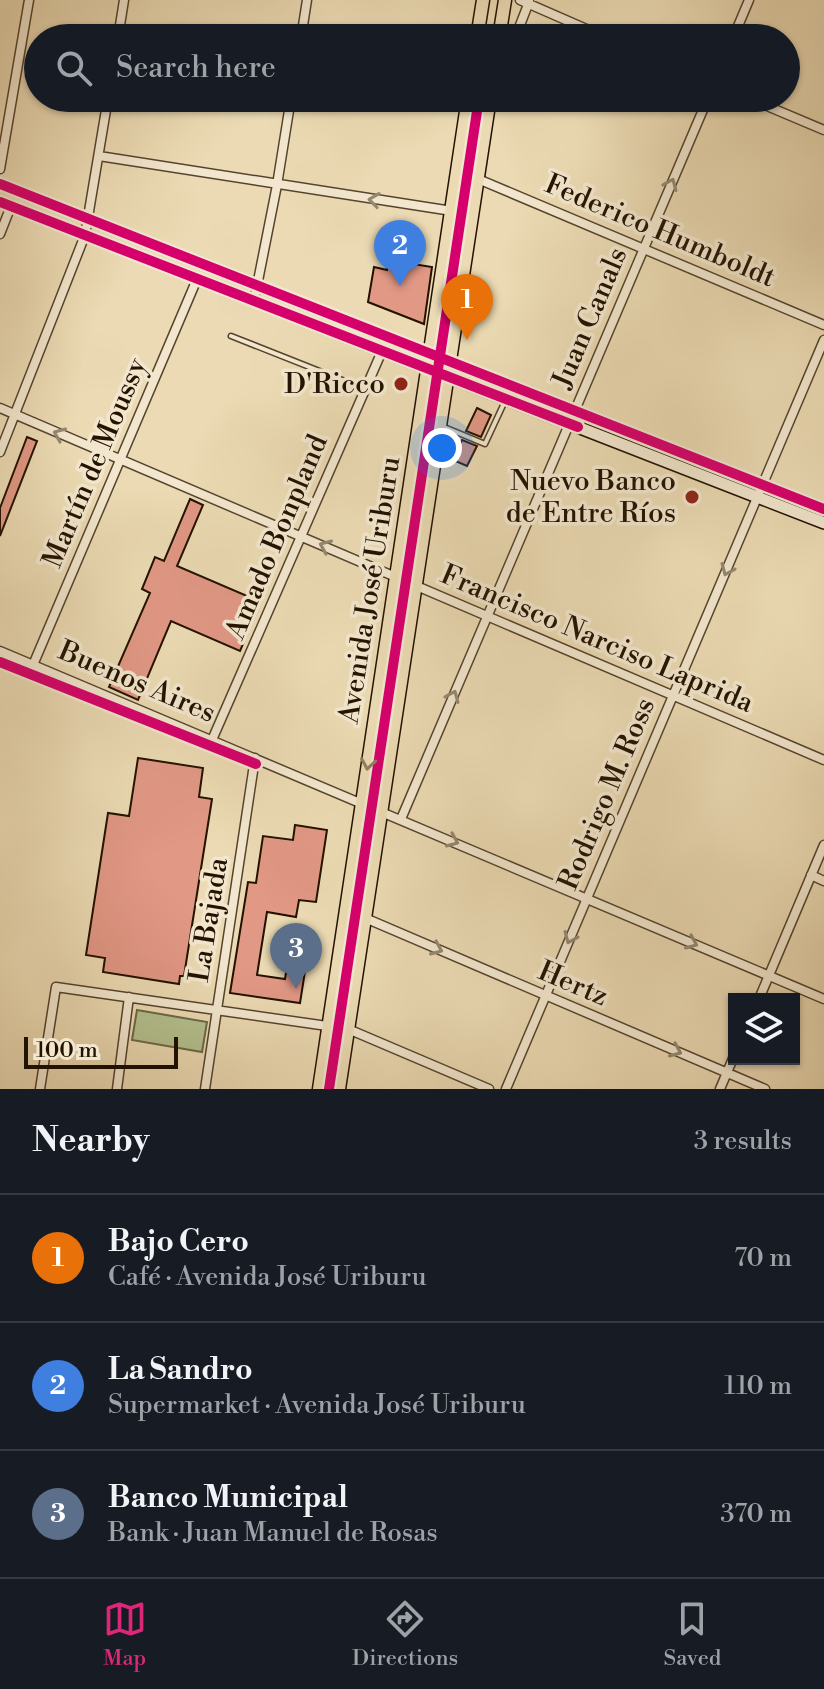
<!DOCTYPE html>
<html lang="en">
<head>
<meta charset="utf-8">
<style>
	body { margin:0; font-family:"Libre Bodoni",serif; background:#242831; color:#f1f3f6 }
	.controls { position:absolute; right:24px; bottom:24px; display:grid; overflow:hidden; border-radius:0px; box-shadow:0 2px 6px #0004 }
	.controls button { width:72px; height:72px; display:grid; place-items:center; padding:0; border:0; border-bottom:2px solid #363941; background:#171b24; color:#f1f3f6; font:40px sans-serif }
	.scale { position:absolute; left:24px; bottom:20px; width:154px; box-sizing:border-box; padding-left:8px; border:4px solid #231200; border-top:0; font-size:22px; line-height:28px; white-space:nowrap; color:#231200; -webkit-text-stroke:6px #f2e7ce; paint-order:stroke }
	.you { position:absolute; left:442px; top:448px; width:28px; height:28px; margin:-20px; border:6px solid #fff; border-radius:50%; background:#1a73e8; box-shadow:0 0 0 12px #1a73e833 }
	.badge { display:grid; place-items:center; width:52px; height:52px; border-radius:50%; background:#db2777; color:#fff; font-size:26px; font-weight:700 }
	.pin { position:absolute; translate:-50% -66px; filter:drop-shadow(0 2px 4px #0008) }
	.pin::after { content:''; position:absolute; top:42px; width:28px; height:24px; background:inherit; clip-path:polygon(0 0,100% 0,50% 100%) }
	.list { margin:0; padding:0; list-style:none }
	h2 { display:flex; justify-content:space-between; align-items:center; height:104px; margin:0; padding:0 32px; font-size:34px }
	h2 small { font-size:26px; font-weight:400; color:#9ea1a6 }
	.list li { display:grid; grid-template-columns:52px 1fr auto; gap:24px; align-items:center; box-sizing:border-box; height:128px; padding:0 32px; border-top:2px solid #363941 }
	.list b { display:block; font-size:30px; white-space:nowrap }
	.list p { margin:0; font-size:26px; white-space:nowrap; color:#9ea1a6 }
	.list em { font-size:26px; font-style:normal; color:#9ea1a6 }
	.icon { flex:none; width:44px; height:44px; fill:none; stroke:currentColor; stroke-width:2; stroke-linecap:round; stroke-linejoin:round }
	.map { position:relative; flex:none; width:824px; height:1089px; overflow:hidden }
	.search { position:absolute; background:#171b24; box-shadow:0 2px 6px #0004; left:24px; right:24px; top:24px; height:88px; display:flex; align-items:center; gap:20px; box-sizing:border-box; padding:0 28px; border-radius:44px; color:#9ea1a6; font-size:30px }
	.sheet { height:488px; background:#171b24 }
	nav { display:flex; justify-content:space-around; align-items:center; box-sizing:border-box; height:112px; border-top:2px solid #363941; background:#171b24; font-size:22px; color:#9ea1a6 }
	nav a { display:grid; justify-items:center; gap:4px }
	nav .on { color:#db2777 }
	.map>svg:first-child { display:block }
</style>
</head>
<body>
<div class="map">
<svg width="824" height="1089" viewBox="0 0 824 1089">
	<rect width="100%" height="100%" fill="#ebdab3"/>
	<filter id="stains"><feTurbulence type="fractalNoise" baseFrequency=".0025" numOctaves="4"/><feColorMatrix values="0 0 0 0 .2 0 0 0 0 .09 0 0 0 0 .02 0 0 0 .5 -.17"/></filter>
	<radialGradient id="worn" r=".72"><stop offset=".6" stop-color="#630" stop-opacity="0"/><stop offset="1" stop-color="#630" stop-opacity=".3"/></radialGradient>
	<!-- green -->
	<path fill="#b4c08f" stroke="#6c6948" stroke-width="2" d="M436,386l5,3 -30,184 -7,-5 29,-180z
		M402,593l6,2 -28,196 -7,4 -2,-10 28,-189z
		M366,826h5l3,5 -31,186 -5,2 -1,-8z
		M137,1010l70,12 -5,30 -70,-12z"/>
	<!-- building -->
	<path fill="#e19885" stroke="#231200" stroke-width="2" d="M388,260l44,7 -8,57 -56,-22 6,-35 13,3z
		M477,408l14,7 -10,22 -15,-6z
		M27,437l10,4 -37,95v-28z
		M462,440l15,6 -10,20 -14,-6z
		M190,499l13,6 -26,61 84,36 -21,49 -69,-30 -33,79 -29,-13 41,-94 -8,-4 13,-32 9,4z
		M138,758l65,10 -4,29 13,2 -28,177h-4l-1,8 -76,-12 2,-14 -19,-3 22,-142 21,3z
		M295,825l32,5 -11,72 -17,-2 -3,17 -29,-5 -10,63 28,4 8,-49 18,3 -11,70 -70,-10 18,-111 8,1 7,-47 30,4z"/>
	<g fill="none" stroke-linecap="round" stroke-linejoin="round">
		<defs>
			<path id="lane" d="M231,336l134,53
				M444,427l41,17 20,-43"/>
			<path id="street" d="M520,0l87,38
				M118,38l6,-38
				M301,38l6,-38
				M515,38l14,-36
				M733,38l16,-38
				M748,98l76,32
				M99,156l353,55
				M0,169l29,-169
				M478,179l346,146
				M0,234l11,-28
				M254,301l23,-116 14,-87
				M0,408l824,352
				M0,452l85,-217 23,-137
				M0,651l824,348
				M33,665l164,-386
				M212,740l170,-389
				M401,819l307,-721
				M811,875l13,6
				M365,918l400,171
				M759,999l65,-154
				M40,1089l16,-102 292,42 141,60
				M117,1089l12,-92
				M205,1089l50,-331
				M506,1089l318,-749
				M720,1089l14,-33"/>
			<path id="secondary" d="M0,184l824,325
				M0,202l824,321"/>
			<path id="primary" d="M477,38l6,-38
				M499,38l6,-38
				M319,1089l149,-991
				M339,1089l151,-991"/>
		</defs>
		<!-- lane casing -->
		<use href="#lane" stroke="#55442d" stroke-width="7"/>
		<!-- street casing -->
		<use href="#street" stroke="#55442d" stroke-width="11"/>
		<!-- secondary casing -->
		<use href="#secondary" stroke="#231200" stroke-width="14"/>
		<!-- primary casing -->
		<use href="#primary" stroke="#231200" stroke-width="15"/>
		<!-- lane -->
		<use href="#lane" stroke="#f2e7ce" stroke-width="4"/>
		<!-- street -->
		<use href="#street" stroke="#f2e7ce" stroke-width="8"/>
		<!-- secondary -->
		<use href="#secondary" stroke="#f2e7ce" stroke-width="11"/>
		<!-- primary -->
		<use href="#primary" stroke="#ebdab3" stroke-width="12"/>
		<defs>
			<path id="cycleway" d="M0,184l824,325
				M0,202l578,225
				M0,662l256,102
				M329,1089l150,-991"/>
		</defs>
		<!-- cycleway casing -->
		<use href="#cycleway" stroke="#f2e7ce" stroke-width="15"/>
		<!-- cycleway -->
		<use href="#cycleway" stroke="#d6006c" stroke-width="10"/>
	</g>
	<!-- one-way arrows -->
	<defs><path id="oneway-chevron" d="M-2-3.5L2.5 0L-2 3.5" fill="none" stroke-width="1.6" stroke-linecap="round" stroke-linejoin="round" transform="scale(2)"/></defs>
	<g stroke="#958771">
		<use href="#oneway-chevron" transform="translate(671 184) rotate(-67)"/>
		<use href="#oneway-chevron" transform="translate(374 200) rotate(-172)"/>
		<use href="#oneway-chevron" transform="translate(59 434) rotate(-157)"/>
		<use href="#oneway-chevron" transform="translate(325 546) rotate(-157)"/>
		<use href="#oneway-chevron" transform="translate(727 570) rotate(113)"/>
		<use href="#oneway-chevron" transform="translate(453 696) rotate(-67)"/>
		<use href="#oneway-chevron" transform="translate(453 841) rotate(23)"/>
		<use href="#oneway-chevron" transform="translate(570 938) rotate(113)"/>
		<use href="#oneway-chevron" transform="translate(692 943) rotate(23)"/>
		<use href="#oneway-chevron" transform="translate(437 949) rotate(23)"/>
		<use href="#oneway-chevron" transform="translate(676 1051) rotate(23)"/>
	</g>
	<use stroke="#918062" href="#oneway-chevron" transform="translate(368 764) rotate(99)"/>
	<!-- markers -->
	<g fill="#8f2418" stroke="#f2e7ce" stroke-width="3">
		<circle cx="401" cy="384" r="8"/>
		<circle cx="692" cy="497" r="8"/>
	</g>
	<g text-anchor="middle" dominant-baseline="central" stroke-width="7" stroke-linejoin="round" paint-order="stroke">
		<!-- street labels -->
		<g font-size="28" fill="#231200" stroke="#f2e7ce">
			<text transform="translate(660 231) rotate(23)">Federico Humboldt</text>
			<text transform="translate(590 318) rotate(-67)">Juan Canals</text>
			<text transform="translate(95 463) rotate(-67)">Martín de Moussy</text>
			<text transform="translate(277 537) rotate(-67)">Amado Bonpland</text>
			<text transform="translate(370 590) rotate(-81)">Avenida José Uriburu</text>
			<text transform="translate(597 639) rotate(23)">Francisco Narciso Laprida</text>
			<text transform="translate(137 682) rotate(23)">Buenos Aires</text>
			<text transform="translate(607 794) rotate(-67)">Rodrigo M. Ross</text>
			<text transform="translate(209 920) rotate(-81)">La Bajada</text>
			<text transform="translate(573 984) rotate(23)">Hertz</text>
		</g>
		<!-- poi labels -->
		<g font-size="28" fill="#231200" stroke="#f2e7ce" text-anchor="end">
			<text x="385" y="384">D'Ricco</text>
			<text x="676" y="481">Nuevo Banco<tspan x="676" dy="32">de Entre Ríos</tspan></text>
		</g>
	</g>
	<rect width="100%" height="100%" filter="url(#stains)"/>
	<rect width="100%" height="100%" fill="url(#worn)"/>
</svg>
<div class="controls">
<button><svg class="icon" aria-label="layers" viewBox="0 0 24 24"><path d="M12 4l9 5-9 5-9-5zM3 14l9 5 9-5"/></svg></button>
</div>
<div class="scale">100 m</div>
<div class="you"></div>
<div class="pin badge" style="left:467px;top:340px;background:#e8710a">1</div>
<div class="pin badge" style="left:400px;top:286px;background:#3f7fe0">2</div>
<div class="pin badge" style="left:296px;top:989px;background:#5c6f8a">3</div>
<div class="search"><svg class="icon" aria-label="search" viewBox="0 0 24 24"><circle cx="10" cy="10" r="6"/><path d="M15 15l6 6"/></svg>Search here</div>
</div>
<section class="sheet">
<h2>Nearby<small>3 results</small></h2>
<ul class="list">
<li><span class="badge" style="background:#e8710a">1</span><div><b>Bajo Cero</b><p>Café · Avenida José Uriburu</p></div><em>70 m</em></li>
<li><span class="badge" style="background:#3f7fe0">2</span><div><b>La Sandro</b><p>Supermarket · Avenida José Uriburu</p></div><em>110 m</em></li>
<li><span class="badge" style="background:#5c6f8a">3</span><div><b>Banco Municipal</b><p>Bank · Juan Manuel de Rosas</p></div><em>370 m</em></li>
</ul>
</section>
<nav>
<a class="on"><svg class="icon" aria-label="map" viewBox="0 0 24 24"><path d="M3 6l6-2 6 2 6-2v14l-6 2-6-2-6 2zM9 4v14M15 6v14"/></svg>Map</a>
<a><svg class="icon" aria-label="directions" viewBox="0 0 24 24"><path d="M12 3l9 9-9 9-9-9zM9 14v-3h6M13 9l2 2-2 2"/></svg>Directions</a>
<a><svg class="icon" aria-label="saved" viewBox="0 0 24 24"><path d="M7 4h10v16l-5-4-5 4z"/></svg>Saved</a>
</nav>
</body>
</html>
